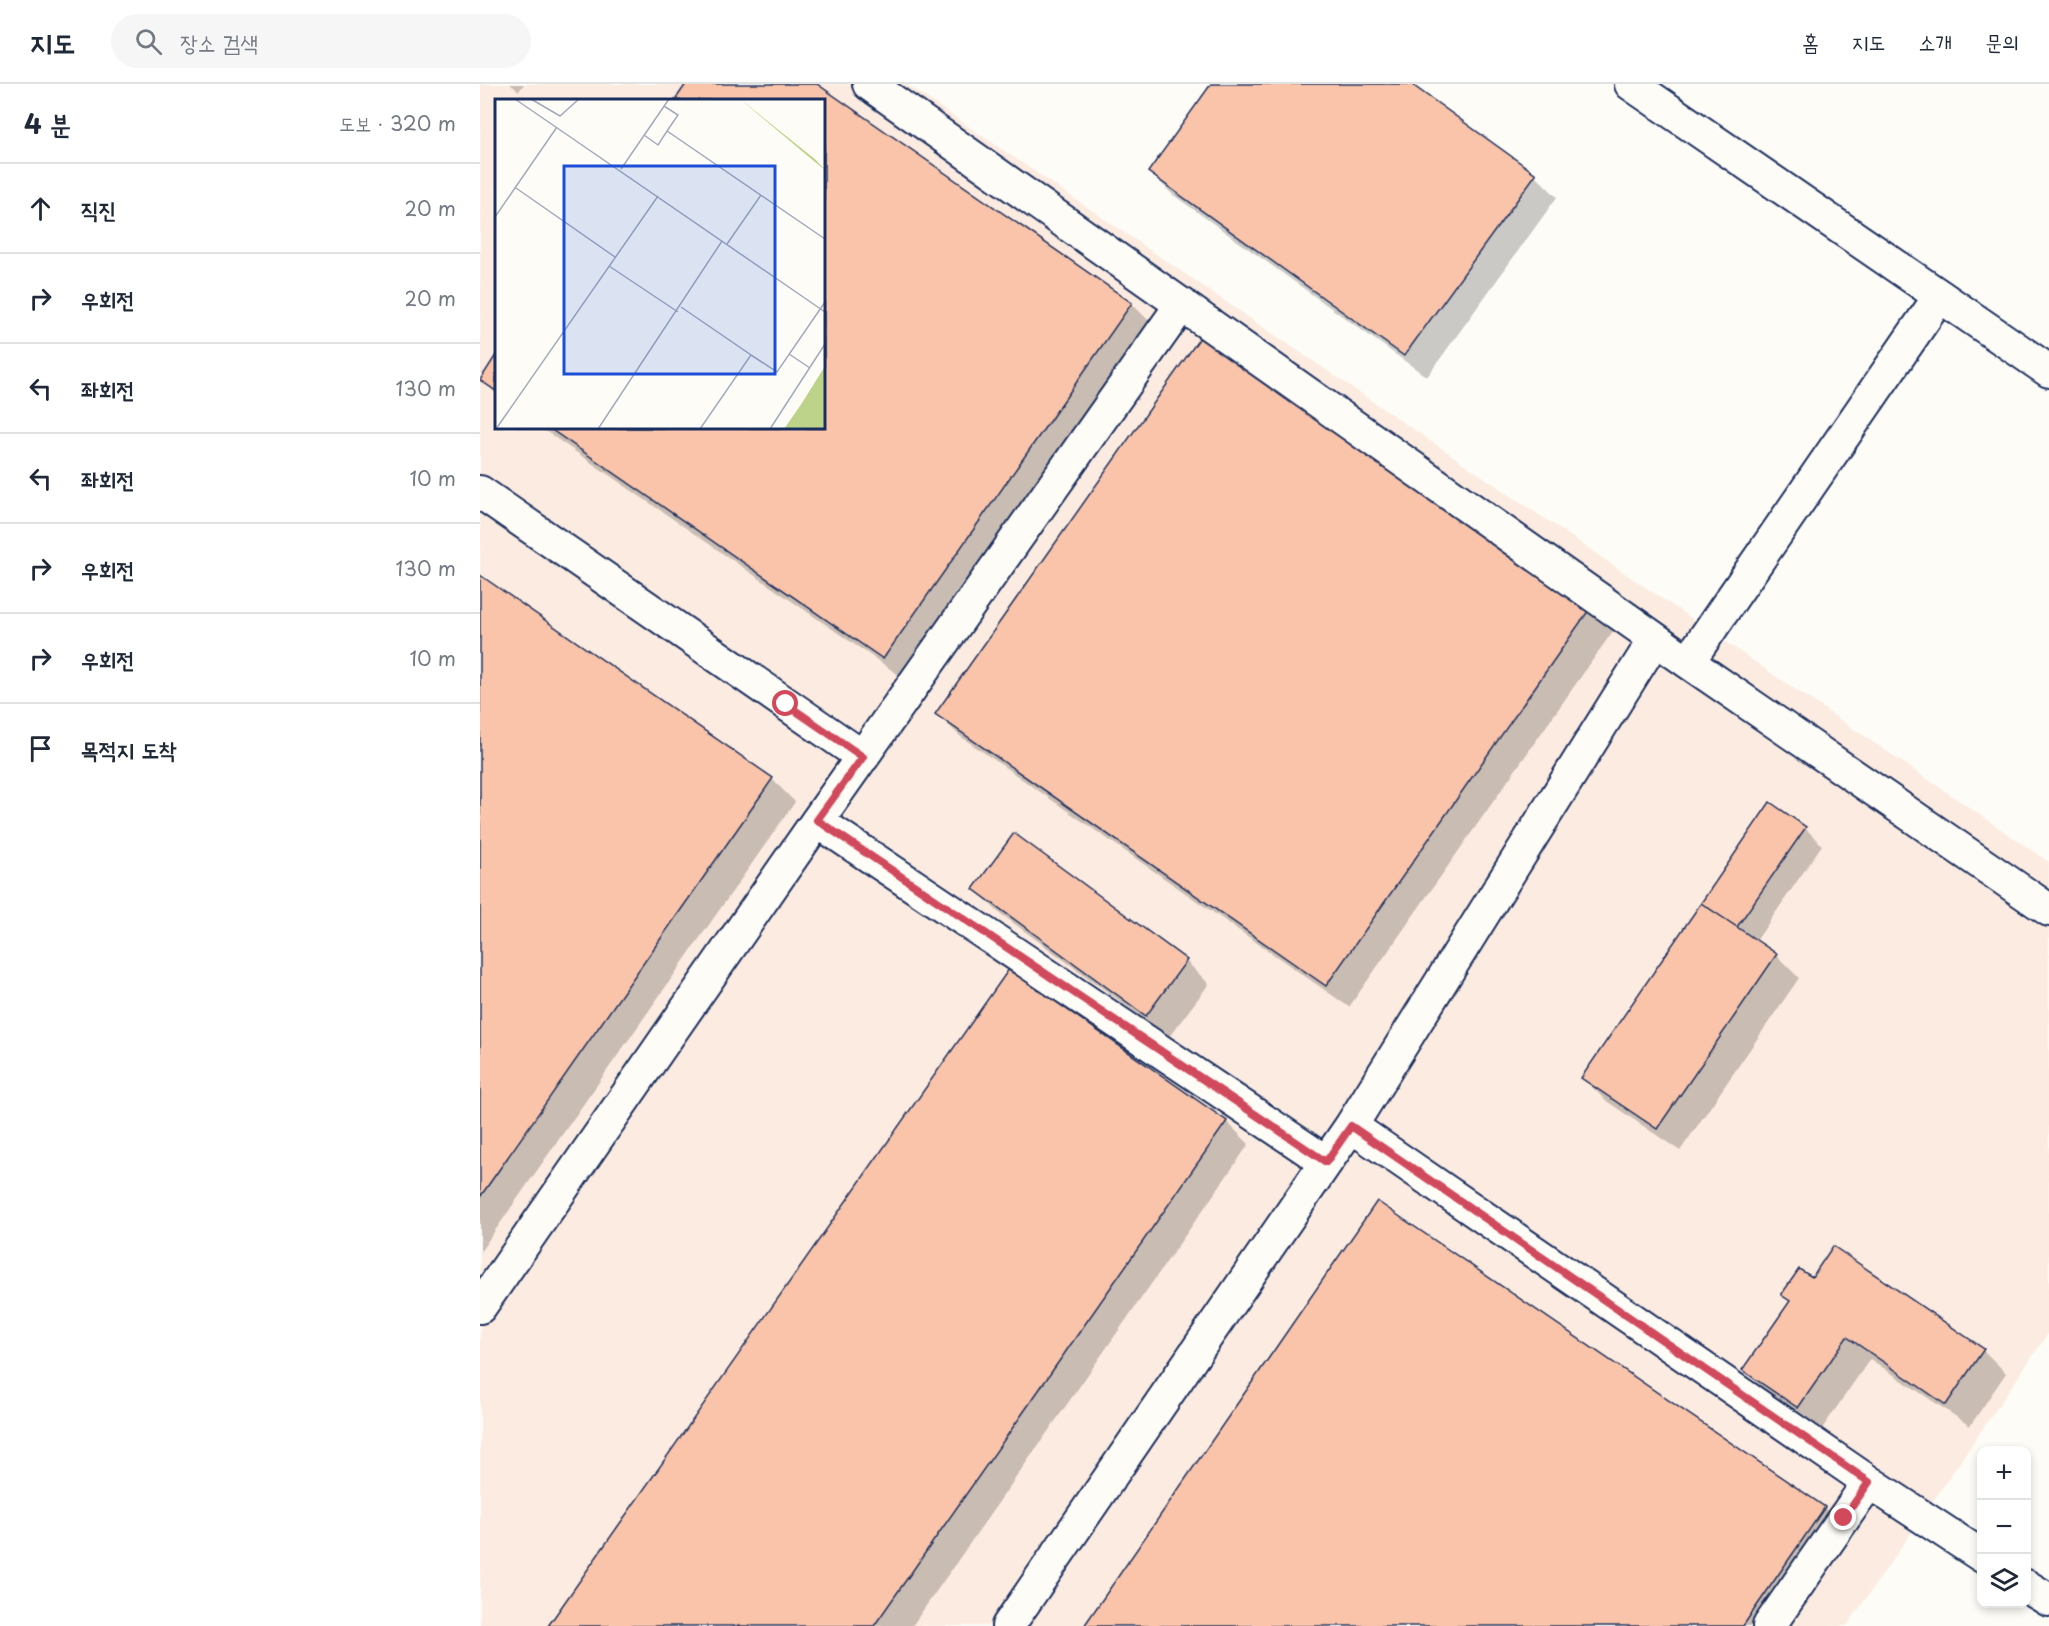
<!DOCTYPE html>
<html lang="ko">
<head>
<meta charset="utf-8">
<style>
	body { margin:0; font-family:"Playpen Sans","Poor Story",sans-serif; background:#f6f6f7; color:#1f2937 }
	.controls { position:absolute; right:18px; bottom:18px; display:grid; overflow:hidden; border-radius:12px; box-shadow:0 3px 9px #0003 }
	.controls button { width:54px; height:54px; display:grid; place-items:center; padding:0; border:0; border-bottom:2px solid #e0e1e3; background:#fff; color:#1f2937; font:30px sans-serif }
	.stop { position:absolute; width:18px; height:18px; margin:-14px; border:4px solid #d1495b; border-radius:50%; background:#fff }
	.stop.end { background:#d1495b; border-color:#fff; box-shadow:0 2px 6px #0008 }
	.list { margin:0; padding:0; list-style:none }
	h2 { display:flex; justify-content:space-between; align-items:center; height:78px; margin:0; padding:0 24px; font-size:26px }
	h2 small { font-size:20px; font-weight:400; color:#747a83 }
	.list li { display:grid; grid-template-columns:39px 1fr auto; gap:18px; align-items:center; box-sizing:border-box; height:90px; padding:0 24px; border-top:2px solid #e0e1e3 }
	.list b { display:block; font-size:22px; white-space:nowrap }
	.list em { font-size:20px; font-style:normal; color:#747a83 }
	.icon { flex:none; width:33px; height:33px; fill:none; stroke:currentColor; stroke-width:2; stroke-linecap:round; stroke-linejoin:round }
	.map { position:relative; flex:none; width:1569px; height:1542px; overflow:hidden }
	header { display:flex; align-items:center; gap:36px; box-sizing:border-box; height:84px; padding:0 30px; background:#fff; border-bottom:2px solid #e0e1e3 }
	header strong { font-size:28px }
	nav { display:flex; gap:33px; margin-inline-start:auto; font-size:21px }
	.search { width:420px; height:54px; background:#f6f6f7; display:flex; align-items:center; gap:15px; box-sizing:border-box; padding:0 21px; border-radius:33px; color:#747a83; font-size:22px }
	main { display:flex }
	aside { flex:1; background:#fff }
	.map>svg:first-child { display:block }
</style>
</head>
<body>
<header>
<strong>지도</strong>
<div class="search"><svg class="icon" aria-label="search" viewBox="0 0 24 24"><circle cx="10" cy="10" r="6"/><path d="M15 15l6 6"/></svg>장소 검색</div>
<nav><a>홈</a><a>지도</a><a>소개</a><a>문의</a></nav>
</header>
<main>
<aside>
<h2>4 분<small>도보 · 320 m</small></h2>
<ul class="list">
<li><svg class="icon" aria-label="ahead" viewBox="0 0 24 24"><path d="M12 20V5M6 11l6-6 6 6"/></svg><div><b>직진</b></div><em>20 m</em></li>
<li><svg class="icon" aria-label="right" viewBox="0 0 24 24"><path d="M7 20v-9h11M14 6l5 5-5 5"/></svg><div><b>우회전</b></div><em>20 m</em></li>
<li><svg class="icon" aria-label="left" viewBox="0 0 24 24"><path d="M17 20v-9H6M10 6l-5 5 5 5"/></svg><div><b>좌회전</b></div><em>130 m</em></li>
<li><svg class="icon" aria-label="left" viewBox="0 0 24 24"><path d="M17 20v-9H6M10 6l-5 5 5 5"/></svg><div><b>좌회전</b></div><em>10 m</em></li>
<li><svg class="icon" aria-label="right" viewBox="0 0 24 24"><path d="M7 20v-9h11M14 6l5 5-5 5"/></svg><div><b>우회전</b></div><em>130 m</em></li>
<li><svg class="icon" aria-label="right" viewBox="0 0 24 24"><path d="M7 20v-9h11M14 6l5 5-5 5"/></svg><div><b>우회전</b></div><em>10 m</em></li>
<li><svg class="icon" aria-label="arrive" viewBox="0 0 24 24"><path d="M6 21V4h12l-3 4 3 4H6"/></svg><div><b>목적지 도착</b></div></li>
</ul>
</aside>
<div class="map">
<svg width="1569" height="1542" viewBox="0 0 1569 1542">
	<rect width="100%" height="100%" fill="#fdfcf7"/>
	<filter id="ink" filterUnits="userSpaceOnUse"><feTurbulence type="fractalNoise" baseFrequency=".0167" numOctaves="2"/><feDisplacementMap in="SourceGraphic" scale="12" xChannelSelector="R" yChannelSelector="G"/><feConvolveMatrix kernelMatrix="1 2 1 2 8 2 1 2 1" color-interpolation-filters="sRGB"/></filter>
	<g filter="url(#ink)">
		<!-- built -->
		<path fill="#fcebe0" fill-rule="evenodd" d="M0,0h426l1143,778v470l-202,294h-1367zM16,16h328v328h-328z"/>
		<!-- shadow -->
		<path fill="#0003" d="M30,0h14l-5,7z
			M208,0h127l317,220 22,22 -248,354 -365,-252h283v-328h-148z
			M733,0h196l126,91 22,22 -130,180 -255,-183 -22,-22z
			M16,274v36l-14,-15z
			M0,492l292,203 23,23 -315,450z
			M1110,524l23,23 -264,376 -389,-271 -23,-22z
			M1290,720l35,24 17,17 -66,96 20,14 23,23 -119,173 -75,-51 -22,-22z
			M534,751l172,126 23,23 -40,53 -172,-126 -22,-22z
			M529,887l218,151 22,22 -337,482h-362z
			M897,1119l447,305 23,23 -66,95h-695z
			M1353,1164l150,102 23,23 -36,53 -100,-67 -49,71 -54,-37 -23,-23 47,-68 -8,-7 29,-16z"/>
		<!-- building -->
		<path fill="#f9c4aa" stroke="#1b2f5e" stroke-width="1.5" d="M206,0h131l315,219 -249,356 -334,-231h275v-328h-149z
			M731,0h200l125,90 -132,182 -256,-184z
			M721,252l390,271 -265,379 -391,-272z
			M16,271v36l-16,-11z
			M0,491l293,203 -293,419z
			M1290,718l36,25 -69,100 -36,-24z
			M534,749l173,127 -41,56 -173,-127z
			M1221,819l76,51 -120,175 -76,-51z
			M529,885l218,152 -353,505h-326z
			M897,1117l448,306 -82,119h-659z
			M1353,1162l151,103 -38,56 -99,-68 -49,71 -56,-38 48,-69 -9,-6 18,-26 13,8z"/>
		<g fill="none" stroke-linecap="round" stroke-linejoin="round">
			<defs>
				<path id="minor" d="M389,0l819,578 361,248
					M1151,0l418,287
					M0,408l383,265
					M1208,578l252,-366
					M337,737l509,341
					M871,1042l518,356 -100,144
					M0,1223l337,-486 365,-517
					M1389,1398l113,74
					M1546,1502l23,14
					M528,1542l343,-500 304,-487"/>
			</defs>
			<!-- minor casing -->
			<use href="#minor" stroke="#1b2f5e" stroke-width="36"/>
			<!-- minor -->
			<use href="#minor" stroke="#fdfcf7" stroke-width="32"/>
		</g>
	</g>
	<g fill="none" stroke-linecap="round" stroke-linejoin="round" filter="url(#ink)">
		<!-- route -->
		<path stroke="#d1495b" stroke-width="8" d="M306,620l77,53 -46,63 509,342 25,-36 518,356 -25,36"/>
	</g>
	<!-- overview -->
	<g transform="translate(15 15)">
		<rect width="330" height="330" fill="#fdfcf7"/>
		<path d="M245,0l76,61 9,10 -10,-8zM330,267v63h-41l18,-26z" fill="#bcd389"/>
		<path fill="none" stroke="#a3aaba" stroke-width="1.5" d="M20,0l310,213M36,0l29,17 19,-17M169,7l14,9 -11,16M149,36l14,10 9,-14 158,108M126,70l48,-70M21,89l99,69M0,118l62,-90M232,145l34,-49M114,167l69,46M186,208l70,48 -51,74M294,255l21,14M256,256l26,17 48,-70M1,330l162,-233M103,330l124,-188M275,330l55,-85"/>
		<path fill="#1d4ed8" fill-opacity="0.15" stroke="#1d4ed8" stroke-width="3" d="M69,67h211v208h-211z"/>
		<rect width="330" height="330" fill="none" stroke="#1b2f5e" stroke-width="3"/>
	</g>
</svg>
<div class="controls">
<button>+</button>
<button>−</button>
<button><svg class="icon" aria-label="layers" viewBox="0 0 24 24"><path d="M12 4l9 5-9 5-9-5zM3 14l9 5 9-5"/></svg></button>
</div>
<div class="stop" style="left:306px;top:620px"></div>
<div class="stop end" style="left:1364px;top:1434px"></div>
</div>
</main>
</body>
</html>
